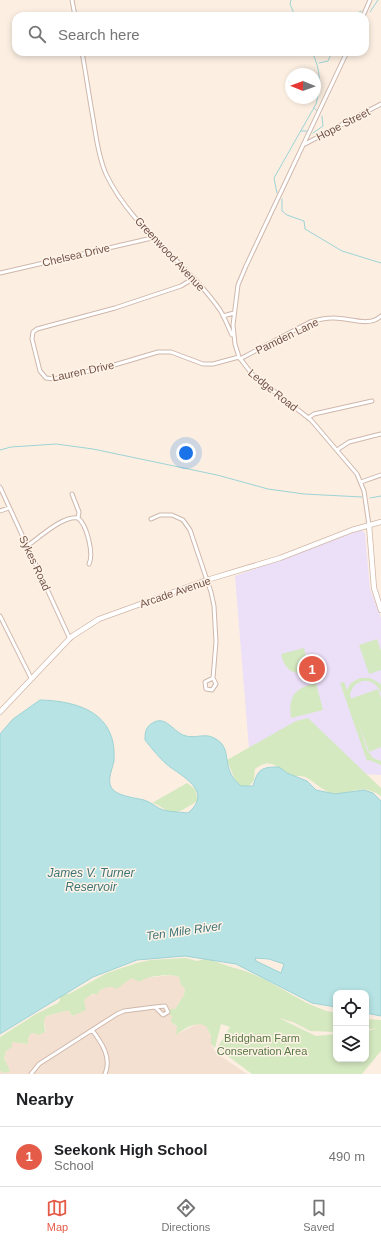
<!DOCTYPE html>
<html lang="en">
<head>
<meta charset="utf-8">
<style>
	body { margin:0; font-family:Helvetica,sans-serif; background:#f2f2f2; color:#202124 }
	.controls { position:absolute; right:12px; bottom:12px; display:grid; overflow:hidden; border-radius:8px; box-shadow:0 2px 6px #0003 }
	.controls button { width:36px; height:36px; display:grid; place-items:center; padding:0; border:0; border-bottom:1px solid #e0e0e0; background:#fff; color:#202124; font:20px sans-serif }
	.compass { position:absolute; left:285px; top:68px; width:36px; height:36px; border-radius:50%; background:#fff; box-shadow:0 2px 6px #0003; rotate:271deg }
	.you { position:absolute; left:186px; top:453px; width:14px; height:14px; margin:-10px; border:3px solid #fff; border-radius:50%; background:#1a73e8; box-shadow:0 0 0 6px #1a73e833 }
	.badge { display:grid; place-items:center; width:26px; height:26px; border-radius:50%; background:#e45b48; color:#fff; font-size:13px; font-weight:700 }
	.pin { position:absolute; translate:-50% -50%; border:2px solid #fff; box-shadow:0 1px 4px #0006 }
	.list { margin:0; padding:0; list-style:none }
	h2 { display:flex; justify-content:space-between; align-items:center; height:52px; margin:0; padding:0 16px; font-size:17px }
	h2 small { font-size:13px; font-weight:400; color:#757577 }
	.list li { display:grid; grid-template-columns:26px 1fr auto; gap:12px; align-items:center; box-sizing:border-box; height:60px; padding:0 16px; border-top:1px solid #e0e0e0 }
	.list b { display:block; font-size:15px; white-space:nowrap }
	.list p { margin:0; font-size:13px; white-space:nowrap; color:#757577 }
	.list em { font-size:13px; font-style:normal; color:#757577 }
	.icon { flex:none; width:22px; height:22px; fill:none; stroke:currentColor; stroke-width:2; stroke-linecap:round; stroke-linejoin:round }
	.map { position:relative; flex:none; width:381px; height:1074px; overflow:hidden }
	.search { position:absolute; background:#fff; box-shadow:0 2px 6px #0003; left:12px; right:12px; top:12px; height:44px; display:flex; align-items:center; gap:10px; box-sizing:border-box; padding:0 14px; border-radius:12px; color:#757577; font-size:15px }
	.sheet { height:112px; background:#fff }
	nav { display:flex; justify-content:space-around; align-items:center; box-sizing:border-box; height:56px; border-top:1px solid #e0e0e0; background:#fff; font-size:11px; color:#757577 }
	nav a { display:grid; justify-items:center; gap:2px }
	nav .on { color:#e45b48 }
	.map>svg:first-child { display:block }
</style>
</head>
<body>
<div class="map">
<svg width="381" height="1074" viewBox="0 0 381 1074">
	<rect width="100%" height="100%" fill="#fcefe2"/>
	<!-- residential -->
	<path fill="#f3e0d0" d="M173,975l6,2 2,8 4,4 -1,6 -9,14 -8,4 5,3 1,8 4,2v8l22,-11 7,2 5,12v7l5,9 31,21h-247v-3l5,2 2,-6 -3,-12 8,-13 15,2 3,-10 16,-3 -2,-10 2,-5 20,-5h3l3,5 10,-5 2,-11 6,-5 7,-1 3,-4 5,-3 15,-1 11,-8 10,3 4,-3z"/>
	<!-- education -->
	<path fill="#ecdff8" d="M361,530l4,3 5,56 11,29v157l-20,-1 -58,-55 -54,30 -14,-173z"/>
	<!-- green -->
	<path fill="#d5e9c1" d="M377,639l4,12v19l-12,4 -10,-29z
		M304,648l6,24c-16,4 -25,-1 -29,-18z
		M360,678h10l11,6v9c-7,-17 -27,-16 -31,2l17,55 6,8 8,3v4l-12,-5 -2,1 -27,-78 4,-1 3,8 4,-7z
		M316,683l7,27 -32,8c-3,-22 4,-30 25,-35z
		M378,689l3,9v49l-12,5 -19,-53z
		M308,718l73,70v8c-25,-16 -35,4 -53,-4 -8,-4 -16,-12 -23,-15 -5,-2 -10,0 -15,-2 -15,-8 -18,-18 -35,-6l-1,11 -5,6 -7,2 -7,-8 -8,-20 69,-39z
		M187,783l8,6 3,12c-11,5 -20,16 -32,9 -6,-3 -8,-6 -14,-7z
		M186,958l11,3 12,-3c13,8 31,10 46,17 27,11 52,33 81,38v19l-26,-1 -15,-8 -16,-5 37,18 20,-2v25h30v-27l10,-4 -10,2v-11l15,1v31l-19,23h-110l-35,-26 13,-21 -9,-3 -6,24 -4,-4v-8l-5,-10c-10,-5 -21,2 -30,9l1,-9 -6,-4 1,-6 -5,-3 1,-4h7l9,-14 1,-6 -4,-4 -2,-8c-6,-4 -35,-1 -39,5l-9,-4 -14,11c-6,-4 -11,-2 -17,1l-2,4h-6l-8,6 2,10 -14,6 -3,-5h-3l-20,5 -2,5 1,11 -6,3 -5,-2 -4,1 -2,5v5l-16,-2v5l-6,4 -2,7 6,13 -5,2 -5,-2v-34l36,-23 22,-11 2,-3v-4l3,-2h6l38,-21 30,-10 13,-3z"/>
	<!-- water -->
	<path fill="#b7e3e4" stroke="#9dd3d6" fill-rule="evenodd" d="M40,700c40,1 77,14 74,60 -1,8 -7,19 -3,27 4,9 25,11 33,13 7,2 13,8 19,10 8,2 16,2 25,3 24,-20 -1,-34 -18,-46 -9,-7 -17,-17 -25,-27 0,-6 0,-12 6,-16 15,-11 22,9 35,12 14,3 21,-6 35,7 10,11 1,28 20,43h12c5,-17 8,-19 26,-19l8,6 20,8 9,9 19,4 29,-4 9,3 8,8v215l-15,-3v-20h-30v14l-24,-4 -76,-39 -51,-8 -48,4 -44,17 -93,57v-300l13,-15zM255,958l14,1 15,5 -3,9 -25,-12z"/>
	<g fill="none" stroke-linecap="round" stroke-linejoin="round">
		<!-- stream -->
		<path stroke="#9dd3d6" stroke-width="1" d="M291,0l-1,4 5,12
			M370,12l8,-12
			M353,16l8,-5
			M319,63l9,-2 4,-9
			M314,108l3,3
			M301,131h6
			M313,133l10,-7 -1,-10
			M277,193l-3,-15 42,-74c5,-19 5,-34 -4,-52
			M282,199v12l5,4 17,6 1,8 37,22 39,12
			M0,450l11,-3 45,-3 37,5 124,26 51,14 36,5 58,3
			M370,498l11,-2"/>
		<defs>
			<path id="street" d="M72,0l3,16
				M363,16l7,-16
				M82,52c4,22 7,44 11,66 3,18 5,38 13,56 26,55 80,87 114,136 5,8 8,17 12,25
				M347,52l-101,214 -8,19 -5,40 2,19 4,13 13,17 59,46 46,54 7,17 5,34
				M305,144l76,-40
				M0,273l152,-35
				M194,278l-13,8 -66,22 -78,21 -4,3 -1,7 8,32 6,7 8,1 57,-13 47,-14h13l32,12h10l26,-7
				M223,316l11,-3
				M240,359l70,-37c7,-2 15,-4 22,-4 16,-1 37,10 49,-2
				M308,418l6,-4 58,-13
				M337,450l12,-8 32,-8
				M361,482l20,-7
				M0,487l70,152
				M72,494l7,18 -1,6c9,7 16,36 11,46
				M0,511l9,-3
				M151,519l9,-4h12l11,5 7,10 21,62 3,14 2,36 -3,36 3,6 -4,6 -6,-1 -1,-7 8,-4
				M27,546c12,-8 36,-31 51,-28
				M0,616l31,62
				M165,1006l3,6 -5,3 -8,-8z
				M92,1030c10,13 20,28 13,44
				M31,1074l8,-10 78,-50 7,-3 31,-4"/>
			<path id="secondary" d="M369,525l5,63 7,22
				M0,712l71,-75 28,-18 108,-39 73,-22 72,-28 29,-8"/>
		</defs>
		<!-- street casing -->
		<use href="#street" stroke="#cfb7ac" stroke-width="5"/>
		<!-- secondary casing -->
		<use href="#secondary" stroke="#d1b7a9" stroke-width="6"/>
		<!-- street -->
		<use href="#street" stroke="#fff" stroke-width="3"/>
		<!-- secondary -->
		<use href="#secondary" stroke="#fff" stroke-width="4.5"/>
	</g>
	<g text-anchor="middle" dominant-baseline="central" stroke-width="3" stroke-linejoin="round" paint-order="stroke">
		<!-- street labels -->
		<g font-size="11" fill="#725349" stroke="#fff3e8">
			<text transform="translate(343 124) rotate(-27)">Hope Street</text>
			<text transform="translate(170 254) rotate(47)">Greenwood Avenue</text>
			<text transform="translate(76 255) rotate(-13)">Chelsea Drive</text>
			<text transform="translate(287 336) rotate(-26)">Pamden Lane</text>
			<text transform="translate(83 371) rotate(-12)">Lauren Drive</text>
			<text transform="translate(273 390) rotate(39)">Ledge Road</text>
			<text transform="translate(35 563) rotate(65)">Sykes Road</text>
			<text transform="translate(175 592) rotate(-19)">Arcade Avenue</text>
		</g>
		<!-- park labels -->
		<g font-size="11" fill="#577842" stroke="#fff3e8">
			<text x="262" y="1038">Bridgham Farm<tspan x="262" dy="13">Conservation Area</tspan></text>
		</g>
		<!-- water labels -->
		<g font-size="12" font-style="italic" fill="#3d7478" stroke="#fff3e8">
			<text x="91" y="873">James V. Turner<tspan x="91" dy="14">Reservoir</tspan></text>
			<text transform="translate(184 931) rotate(-8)">Ten Mile River</text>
		</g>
	</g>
</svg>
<div class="controls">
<button><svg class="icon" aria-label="locate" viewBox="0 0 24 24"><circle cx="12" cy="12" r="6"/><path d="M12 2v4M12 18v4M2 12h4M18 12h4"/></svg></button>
<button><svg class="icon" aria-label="layers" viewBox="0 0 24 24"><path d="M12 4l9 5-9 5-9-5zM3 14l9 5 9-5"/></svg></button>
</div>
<svg class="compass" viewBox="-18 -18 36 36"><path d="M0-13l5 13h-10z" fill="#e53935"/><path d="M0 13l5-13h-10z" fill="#757577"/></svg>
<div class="you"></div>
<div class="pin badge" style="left:312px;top:669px">1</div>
<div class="search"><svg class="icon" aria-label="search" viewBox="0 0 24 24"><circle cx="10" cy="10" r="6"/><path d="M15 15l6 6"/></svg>Search here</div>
</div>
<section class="sheet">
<h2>Nearby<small></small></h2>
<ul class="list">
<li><span class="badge">1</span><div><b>Seekonk High School</b><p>School</p></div><em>490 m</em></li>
</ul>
</section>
<nav>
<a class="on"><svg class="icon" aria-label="map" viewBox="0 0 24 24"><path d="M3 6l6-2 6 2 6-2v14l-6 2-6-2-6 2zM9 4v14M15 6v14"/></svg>Map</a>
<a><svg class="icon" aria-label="directions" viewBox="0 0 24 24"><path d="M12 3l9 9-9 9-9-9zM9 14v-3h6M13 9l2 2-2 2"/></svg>Directions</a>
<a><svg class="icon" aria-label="saved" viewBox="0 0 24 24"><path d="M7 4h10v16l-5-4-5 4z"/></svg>Saved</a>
</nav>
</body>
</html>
